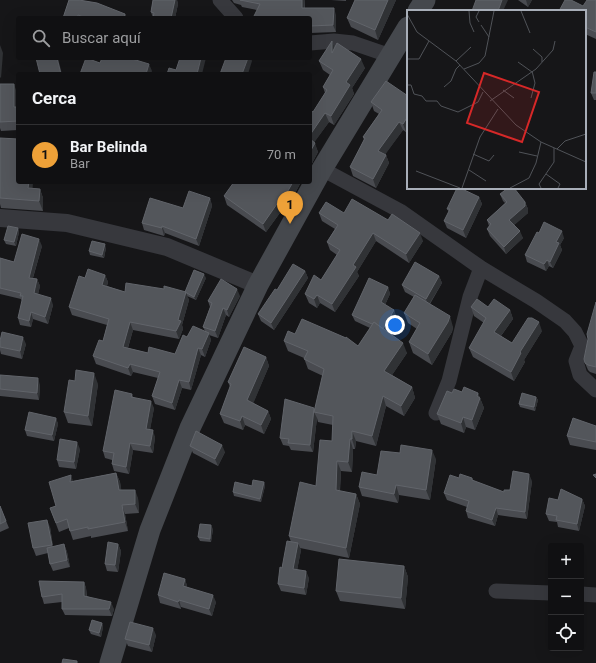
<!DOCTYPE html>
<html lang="es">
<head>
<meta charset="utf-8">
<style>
	body { margin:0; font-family:Roboto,sans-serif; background:#1e1e20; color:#f1f3f6 }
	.controls { position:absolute; right:12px; bottom:12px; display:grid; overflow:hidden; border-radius:4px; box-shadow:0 4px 16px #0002 }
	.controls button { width:36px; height:36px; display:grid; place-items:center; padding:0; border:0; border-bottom:1px solid #303032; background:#101012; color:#f1f3f6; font:20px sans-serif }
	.you { position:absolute; left:395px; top:325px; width:14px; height:14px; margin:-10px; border:3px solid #fff; border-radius:50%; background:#1a73e8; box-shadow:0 0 0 6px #1a73e833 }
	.badge { display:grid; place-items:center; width:26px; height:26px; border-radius:50%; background:#eea138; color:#111; font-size:13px; font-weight:700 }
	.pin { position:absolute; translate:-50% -33px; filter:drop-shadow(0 1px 2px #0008) }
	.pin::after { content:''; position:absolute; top:21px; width:14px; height:12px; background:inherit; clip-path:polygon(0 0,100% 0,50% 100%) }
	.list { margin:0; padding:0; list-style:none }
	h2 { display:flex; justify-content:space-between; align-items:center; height:52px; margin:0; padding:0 16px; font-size:17px }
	h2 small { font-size:13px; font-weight:400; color:#9c9d9f }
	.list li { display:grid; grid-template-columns:26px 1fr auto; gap:12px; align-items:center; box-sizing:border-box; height:60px; padding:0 16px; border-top:1px solid #303032 }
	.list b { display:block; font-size:15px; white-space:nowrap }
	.list p { margin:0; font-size:13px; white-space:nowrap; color:#9c9d9f }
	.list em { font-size:13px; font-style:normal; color:#9c9d9f }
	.icon { flex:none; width:22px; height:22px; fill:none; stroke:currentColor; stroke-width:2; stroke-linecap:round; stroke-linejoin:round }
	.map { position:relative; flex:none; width:596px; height:663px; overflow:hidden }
	.search { position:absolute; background:#101012; box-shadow:0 4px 16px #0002; left:16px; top:16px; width:296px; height:44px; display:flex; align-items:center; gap:10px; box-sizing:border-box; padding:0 14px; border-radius:4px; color:#9c9d9f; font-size:15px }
	.panel { position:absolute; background:#101012; box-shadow:0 4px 16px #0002; left:16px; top:72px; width:296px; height:112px; border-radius:4px }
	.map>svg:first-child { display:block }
</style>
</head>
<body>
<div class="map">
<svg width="596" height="663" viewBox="0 0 596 663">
	<rect width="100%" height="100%" fill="#161618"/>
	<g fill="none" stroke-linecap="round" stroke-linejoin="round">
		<!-- minor -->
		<path stroke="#37383d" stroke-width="15" d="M220,0l16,18
			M310,43l24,-2 19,2 38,13
			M322,169l78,42 81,57 55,33 29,20 10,11 7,14 -6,15 4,14 16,15
			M436,413l13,-32 21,-84 11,-29
			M496,591l55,2
			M581,594l15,1"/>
		<!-- tertiary -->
		<path stroke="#37383d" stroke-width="18" d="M0,218l67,5 100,24 91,38"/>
		<!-- secondary -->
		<path stroke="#45484d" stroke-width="21" d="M418,11l7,-11
			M110,663l40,-133 40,-102 68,-143 64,-116 86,-142"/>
	</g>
	<!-- wall -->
	<path fill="#494b50" d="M69,0l56,14 2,4h-64z
		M153,0h24l1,4 -3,14h-22l-2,-6z
		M232,0h73v8l31,7v17l-26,1v-15l-53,-8 -15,-3 -1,-2 -7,-2z
		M331,0h15v1z
		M355,0h41l-18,40 -27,-13 -4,-9z
		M518,0h14l-4,7z
		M596,0v39l-11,-5v-23l-2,-5z
		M332,41l3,6 30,21 -13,20 2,6 -20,31 -5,-3 -15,20 4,10 -8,15v-57l3,2 12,-19 -2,-6 7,-12 -7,-5 -4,-9z
		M596,72v28h-2l-3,-7z
		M0,84l17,9 1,37 -17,1 -1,-3z
		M408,96l-2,36 -3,-2 -18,24 1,1 3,8 -13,25 -23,-12 -3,-9 14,-27 -1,-3 16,-23 -5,-3 -3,-9z
		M0,138l32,50 8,1 3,9v13l-42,-3 -1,-4z
		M234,182h67l-16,30 -3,-2 -16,22 -39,-27 -3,-9z
		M500,194l25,8 3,7v4l-14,12 9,13 -17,16 -16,-18 -3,-7 2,-3 -2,-6 18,-17 -2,-2z
		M479,197l3,7 -16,34 -19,-10 -3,-7 5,-9 -2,-3z
		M210,198l2,8 -13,40 -34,-13 -1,3 -20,-6 -2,-7z
		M319,213h25l79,28 -14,22 -33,-22 -19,31 2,4 -24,36 -15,-9 -3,5 -8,-5 -4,-9 16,-14 16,-25 -7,-5 -3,-8 8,-13 -13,-8z
		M18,228l1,4 -3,14 -10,-2 -2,-4z
		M539,233l25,5 -4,7 2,5 -9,18 -4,-2 -3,5 -19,-9 -2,-7z
		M42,246l-9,32 4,1 3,7 -2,8 15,11 -5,19 -15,-5 -2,8 -11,-2 -2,-7 4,-17 -1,-2 -21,-5v-36l14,4z
		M106,248l-2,10 -14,-3 -1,-4z
		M305,271l3,7 -34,52 -13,-9 -3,-7 19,-24z
		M105,275l3,7 -1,4 18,6 39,-3 21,3 21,-14 -10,22 -9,-4 2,4 -7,25 1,4 -4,10 -46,-9 -5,18 20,5 27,1 12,-17 18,-6 -2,-4 7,-20 -2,-6 32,-5 -11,21 -3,-2 -8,23 -9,-3 2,5 -6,17 -4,-2 -10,35 -9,-2 -7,22 -20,-6 -3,-8 6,-18 -25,-6 -2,4 -35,-12 -3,-8 10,-15 4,-16 -35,-10 -3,-8 16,-29z
		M439,276l3,7 -12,21 23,23 -1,5 -20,33 -19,-12 -4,-11 8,-13 -9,-6 -4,-10 10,-16 -9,-5 -3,-7z
		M388,287l2,7 -5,11 9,5 2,6 -9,16 20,21 -15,22 20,12 3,11 -11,18 -18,-10 -10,40 -20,-5 -1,8h-2l-1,23 -11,-1 -1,20 16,3 4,10 -11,54 -49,-10 1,2 -4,20 12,8 -3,17 -25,-4 -3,-7 4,-16 9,-26 -2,-6 27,-50 16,-45 1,-16 -15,-3 -1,-4 -4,34 -22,-2 -2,-4 -6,-1 -3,-7 35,-29 8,-33 -15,-7 -4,-11 -16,-7 -4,-10 11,-7 63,12 12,-18 -15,-7 -3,-6z
		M596,302v72l-6,-2 -2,-2 -3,-7z
		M471,307h17l22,3 3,9 -12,17 11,7 30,-12 -18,29 1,2 -11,19 -41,-24 -4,-9 15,-25 -10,-7z
		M0,341l26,3 -4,15 -21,-5 -1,-4z
		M266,357l3,9 -16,37 15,8 3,8 -7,15 -19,-9 -2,5 -19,-7 -4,-9 10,-27 -2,-5z
		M0,375l40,10 -1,15 -39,-4z
		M98,384l-6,42 -24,-3 -4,-11z
		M462,392l16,1 6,15 -9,22 -9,-3 -2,6 -23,-9 -4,-10 15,-21z
		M132,394l1,3 21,11 -4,21 5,8 -2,16 -20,-3 -4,24 -15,-3 -2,-7v-4l-7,-2 -2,-7z
		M536,397l2,3 -3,11 -15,-4 -1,-3z
		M56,418l2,6 -4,17 -27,-5 -2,-6z
		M596,426v24l-26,-5 -3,-9z
		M190,446l35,6 -7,14 -25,-13z
		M80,449l-4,20 -17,-2 -2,-7z
		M436,459l-6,41 -31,-5 -1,8 -36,-7 -3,-9 18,-12z
		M116,473l4,9 1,8 17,8 1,15 -14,1 3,17 -37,7v-2l-18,4 -4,-12 -10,4 -9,-24 6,-2 17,-25z
		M459,478h13l1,3 31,11 6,-2 22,-9 -5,38 -29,-4 -3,11 -27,-8 -2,-7 1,-4 -20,-7 -3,-7z
		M264,482l1,4 -4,16 -27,-6 -1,-4z
		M582,499l3,7 -6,25 -21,-4 -1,-5 -8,-1 -3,-7z
		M0,506l9,22 -9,4z
		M50,527l3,20 11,-3 3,8 3,15 -17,4 -3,-7 -2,-11 -12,3 -3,-8z
		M213,529l-2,13 -11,-1 -2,-4z
		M118,544l3,7 -3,21 -11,-1 -2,-7z
		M404,566l4,11 -3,32 -65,-8 -4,-10z
		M185,579l2,7v1l29,15 -4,14 -31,-9v2l-21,-6 -2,-8z
		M84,582l2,6 1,8 27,13 -2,7 -47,-1 -3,-6v-7l-18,2 -2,-7z
		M102,623l1,4 -2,10 -10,-3 -2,-4z
		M156,635l-4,17 -24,-6 -3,-7z"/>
	<!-- shaded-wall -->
	<path fill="#303235" d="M175,0h2l1,4 -3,14h-4z
		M302,0h3l-1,15 -2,-7z
		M388,0h8l-18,40 -3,-10z
		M502,0h6l-5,11h-5z
		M526,0h6l-4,7z
		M334,8l2,7v17l-3,-7z
		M125,14l2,4h-3z
		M332,41l4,9 -4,3z
		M0,45l3,8 -2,25 -1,-1z
		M57,58h1l4,16h-1z
		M201,58h5l-4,16h-5z
		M248,58h3l1,3 -4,13h-6z
		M361,59l4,9 -13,20 2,6 -20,31 -3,-9 15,-34z
		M149,64l3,7 -1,3h-5z
		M14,84l3,9v22l-3,-8z
		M325,113l4,9 -18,25 -1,-3v-9z
		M408,116v13l-2,3 -3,-8z
		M399,122l4,8 -21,29 -4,-8z
		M315,143l3,9 -8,15v-15z
		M386,155l3,8 -13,25 -3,-9z
		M29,182h4l-1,16 -4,-10z
		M293,182h8l-16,30 -4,-9z
		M40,189l3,9v13l-4,-10z
		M479,197l3,7 -16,34 -3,-8z
		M210,198l2,8 -13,40 -3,-7z
		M279,201l3,9 -16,22 -3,-8z
		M525,202l3,7v4l-16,14 -3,-7z
		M162,226l3,7 -1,3 -2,-8z
		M18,228l1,4 -3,14 -2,-4z
		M520,231l3,7 -17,16 -2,-7z
		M562,231l2,7 -4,7 2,5 -9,18 -3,-6 6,-20z
		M373,233l3,8 -19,31 2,4 -24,36 -3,-8 21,-39z
		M420,233l3,8 -14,22 -3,-9z
		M39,239l3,7 -11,38 -2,-6z
		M105,244l1,4 -2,10 -2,-3z
		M547,260l2,6 -3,5 -2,-7z
		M305,271l3,7 -34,52 -3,-7z
		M204,274l2,4 -10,22 -2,-3z
		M105,275l3,7 -3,10 -3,-7z
		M439,276l3,7 -14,23 -2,-7z
		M37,279l3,7 -3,13 -3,-6z
		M388,287l2,7 -7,15 -2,-7z
		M237,289l3,7 -11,21 -2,-7z
		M186,292l3,8 -7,25 1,4 -4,10 -3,-8 2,-11z
		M317,295l3,8 -3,5 -3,-9z
		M51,298l2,7 -5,19 -3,-7z
		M223,308l3,7 -8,23 -3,-7z
		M394,310l2,6 -11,20 -2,-7z
		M510,310l3,9 -16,22 -3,-9z
		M31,312l2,7 -2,8 -2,-6z
		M450,316l3,11 -1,5 -20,33 -4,-11z
		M130,322l3,8 -7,24 -3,-7z
		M539,322l3,9 -18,29 1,2 -11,19 -3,-9 9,-20z
		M209,333l2,7 -6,17 -3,-8z
		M23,337l3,7 -4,15 -2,-8z
		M403,343l4,10 -19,28 -4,-10z
		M198,348l3,7 -10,35 -2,-8z
		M266,357l3,9 -18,43 -4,-9z
		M130,364l3,8 -2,4 -3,-8z
		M94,373l4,11 -6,42 -4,-10z
		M38,378l2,7 -1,15 -2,-7z
		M179,380l3,8 -7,22 -3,-7z
		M412,387l3,11 -11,18 -3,-10z
		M478,393l6,15 -9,22 -3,-10z
		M383,396l3,10 -10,40 -4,-10z
		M536,397l2,3 -3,11 -1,-4z
		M151,401l3,7 -5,28 -3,-7z
		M268,411l3,8 -7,15 -3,-9z
		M314,412l3,6 -4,34 -3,-7z
		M242,416l3,9 -2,5 -3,-9z
		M463,417l3,10 -2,6 -3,-10z
		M56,418l2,6 -4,17 -2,-6z
		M153,430l2,7 -2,16 -3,-7z
		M352,431l4,10 -1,8 -3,-10z
		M350,439l3,10 -1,23 -4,-10z
		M77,442l3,7 -4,20 -2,-7z
		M130,443l3,7 -4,24 -3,-7z
		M222,445l3,7 -7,14 -3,-7z
		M432,450l4,9 -6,41 -4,-10z
		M337,461l4,10 -2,29 -3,-10z
		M116,473l4,9 3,17 -4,-9z
		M529,474l3,7 -5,38 -2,-7z
		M71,475l3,9 -4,-2z
		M264,482l1,4 -4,16 -1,-3z
		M396,485l3,10 -1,8 -4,-9z
		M135,490l3,8 1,15 -4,-9z
		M356,494l4,10 -11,54 -3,-10z
		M582,499l3,7 -6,25 -2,-7z
		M122,505l3,9 3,17 -3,-9z
		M496,508l2,7 -3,11 -3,-6z
		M47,520l3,7 4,25 -2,-7z
		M211,525l2,4 -2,13 -1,-3z
		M298,543l3,7 -5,26 -3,-7z
		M64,544l3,8 3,15 -3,-7z
		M118,544l3,7 -3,21 -3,-7z
		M404,566l4,11 -3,32 -4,-11z
		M306,571l3,7 -3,17 -2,-7z
		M185,579l2,7 -2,7 -2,-7z
		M84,582l2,6 1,14 -3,-6z
		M213,595l3,7 -4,14 -3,-7z
		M179,600l2,7v2l-3,-7z
		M111,602l3,7 -2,7 -3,-7z
		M102,623l1,4 -2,10 -2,-4z
		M153,628l3,7 -4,17 -3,-7z"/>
	<!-- building -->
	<path fill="#53565b" stroke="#61646a" d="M69,0h10l18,3 28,11 -1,4h-38l-8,-3 -1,3h-14z
		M153,0h22l-4,18h-18l1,-5 -3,-1z
		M240,0h62v8h32l-1,17 -23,1v-8h-35v-2l-2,2h-20l7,-14z
		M355,0h33l-13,30 -28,-12z
		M476,0h26l-4,11h-26z
		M565,0h6l12,6 4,-6h9v32l-11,-5v-16h-26z
		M332,41v12l5,-10 24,16 -15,23 4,3 -19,31 -6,-3 -15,22v-25l3,2 14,-22 -4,-3 10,-17 -14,-9z
		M36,58h21l4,16h-21z
		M86,58l14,5 2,-5h27l20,6 -3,10h-66z
		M180,58h21l-4,16h-30l2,-6 7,2z
		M226,58h22l-6,16h-22z
		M594,72h2v21h-5z
		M386,81l22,15v20l-5,8 -4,-2 -21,29 8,4 -13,24 -23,-12 15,-29 -2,-1 19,-27 -11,-8z
		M0,84h14v23h4v14l-18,1z
		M0,138l18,1v43h11l-1,6 12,1 -1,12 -39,-3z
		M310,139l5,4 -5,9z
		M234,182h59l-12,21 -2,-2 -16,23 -39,-28z
		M457,188h3l19,9 -16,33 -19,-9 6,-12h-3z
		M508,188h6l11,14v4l-16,14 11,11 -16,16 -17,-18 4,-5 -4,-4 20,-18 -7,-8z
		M189,191l21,7 -14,41 -34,-13v2l-20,-5 8,-25 33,10z
		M352,199l36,21 4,-6 28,19 -14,21 -33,-21 -20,32 3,2 -24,37 -15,-9 -3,4 -9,-5 9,-19 7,5 19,-30 -13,-8 11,-17 -19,-12 7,-11 18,11z
		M544,222l18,9 -6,11 3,1 -9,19 -3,-2 -3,4 -19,-9 12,-23 2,1z
		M8,226l10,2 -4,14 -10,-2z
		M22,234l17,5 -10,39 8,1 -3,14 17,5 -6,19 -14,-5 -2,9 -11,-3 5,-22h-3l1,-3 -21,-5v-30l14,4z
		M92,241l13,3 -3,11 -13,-4z
		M415,262l24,14 -13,23 -24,-14z
		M293,264l12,7 -34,52 -13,-9 17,-25 2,1z
		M88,269l17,6 -3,10 23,7 1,-9 38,6v-3l22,6 -8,28 3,1 -5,10 -46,-9 -7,25 25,6 1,-6 26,7 8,-19 4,2 6,-11 16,7 -7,16 -4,-1 -9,34 -10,-2 -7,23 -20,-7 8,-24 -30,-8 -2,4 -35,-12 6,-16 4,1 6,-22 -40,-12 10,-31 6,2z
		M194,270l10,4 -10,23 -9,-5z
		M369,278l19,9 -7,15 13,8 -11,19 -9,-7 -2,2 -20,-9z
		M221,279l16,10 -10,21 -4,-2 -8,23 -12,-4 9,-24 -4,-2z
		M415,295l35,21 -2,6 -20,32 -19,-12 11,-19 -16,-10z
		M477,299l11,8 6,-8 16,11 -16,22 18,11 16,-25h4l7,4 -19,30 1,1 -10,19 -42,-24 17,-30 -15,-11z
		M596,302v65l-8,-2 -3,-2 -1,-4 4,-20 -1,-5 7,-25z
		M302,319l44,19v-1l12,9 16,-24 29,21 -19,28 28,16 -11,19 -18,-10 -11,40 -20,-5v8h-2l-2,23 -11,-1 -1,29 20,4 -10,54 -57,-12 11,-54 16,4 4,-46 12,1 1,-25 -19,-4 10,-43 -20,-10 4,-8 -24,-10 4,-10 7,3z
		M2,332l21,5 -3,14 -20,-4v-6z
		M244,347l22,10 -19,43 21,11 -7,14 -19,-9 -2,5 -20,-7 11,-30 -3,-2z
		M76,370l18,3 -6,43 -24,-4 5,-32 6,1z
		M0,375l38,3 -1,15 -37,-4z
		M464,387l14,6 -1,3 3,2 -8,22 -9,-3 -2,6 -24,-9 10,-23 5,2 2,-4 8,3z
		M115,390l17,4 -1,3 20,4 -5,28 7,1 -3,16 -20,-3 -4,24 -14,-3 2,-11 -11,-2z
		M522,393l14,4 -2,10 -15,-3z
		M285,399l29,9 -4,37 -22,-2 1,-4 -9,-1z
		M29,412l27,6 -4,17 -27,-5z
		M573,418l23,8v16l-29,-6z
		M196,431l26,14 -7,14 -25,-13z
		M60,439l17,3 -3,20 -17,-2z
		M401,445l31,5 -6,40 -30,-5 -2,9 -35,-7 3,-15 15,3 4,-24 19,2z
		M513,471l16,3 -4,38 -29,-4 -4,12 -26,-9 3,-10 -25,-8 6,-18 9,3 1,-4 12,4v2l32,12v-2h6z
		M116,473l3,17h16v14l-13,1 3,17 -37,7v-2l-18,4 -3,-12 -11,4 -6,-15 6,-2 -7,-24 22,-7 -1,7z
		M596,474v4l-3,-3z
		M253,480l11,2 -4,17 -27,-7 2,-10 17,4z
		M561,489l21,10 -5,25 -21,-4 1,-4 -11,-2 3,-16 9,2z
		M0,506l6,15 -6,3z
		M47,520l5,25 -19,3 -5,-25z
		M200,524l11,1 -1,14 -12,-2z
		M287,541l11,2 -5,26 13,2 -2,17 -26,-4 2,-17 2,1z
		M108,542l10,2 -3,21 -10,-1z
		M64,544l3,16 -17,4 -3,-16z
		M339,559l65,7 -3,32 -65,-7z
		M164,573l21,6 -2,7 30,9 -4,14 -30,-9 -1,2 -20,-7z
		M39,581l45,1v14l27,6 -2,7h-47v-15l-20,3z
		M92,620l10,3 -3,10 -10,-3z
		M130,622l23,6 -4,17 -24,-6z
		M63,659l14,2v2h-15z"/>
	<!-- overview -->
	<g transform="translate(407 10)">
		<rect width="179" height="179" fill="#161618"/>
		<path fill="none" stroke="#505358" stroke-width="1" d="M62,1l1,12 4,9M114,1l9,22M0,4l10,18 39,29 60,64 25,17 45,20M72,12l-3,-5 3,-6M74,15l8,12M126,39l9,8v5M0,49h12l10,-18M49,51l15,-14M111,52l14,10M57,59l15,-6 6,-7 9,-45M0,75h4l3,9 8,2 4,5h11l4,5 17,6 20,-10 5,-10M37,77l7,-6 5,-12 4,-4M96,80l11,8M124,88l4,-15 -3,-12M83,91l46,-32 17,-19 2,-9M150,139l8,-8 21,-7M112,142l18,4M66,144l16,7 5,-6M62,160l17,11M9,161l44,17M139,164l14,10 -2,4M55,178l18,-51 18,-28M103,178l19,-10 7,-15 5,-21M134,178l-2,-4 15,-22v-14"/>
		<path fill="#d62828" fill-opacity="0.15" stroke="#d62828" stroke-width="2" d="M77,63l55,19 -17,50 -55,-19z"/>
		<rect width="179" height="179" fill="none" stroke="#a8aeb8" stroke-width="2"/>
	</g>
</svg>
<div class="controls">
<button>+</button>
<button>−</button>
<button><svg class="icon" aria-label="locate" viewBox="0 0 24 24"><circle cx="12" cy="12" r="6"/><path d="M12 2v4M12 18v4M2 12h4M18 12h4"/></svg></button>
</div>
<div class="you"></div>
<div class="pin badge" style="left:290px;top:224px">1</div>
<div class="search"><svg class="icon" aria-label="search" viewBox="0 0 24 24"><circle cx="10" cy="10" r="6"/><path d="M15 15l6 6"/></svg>Buscar aquí</div>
<section class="panel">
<h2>Cerca<small></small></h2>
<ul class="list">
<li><span class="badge">1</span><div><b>Bar Belinda</b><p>Bar</p></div><em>70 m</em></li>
</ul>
</section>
</div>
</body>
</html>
